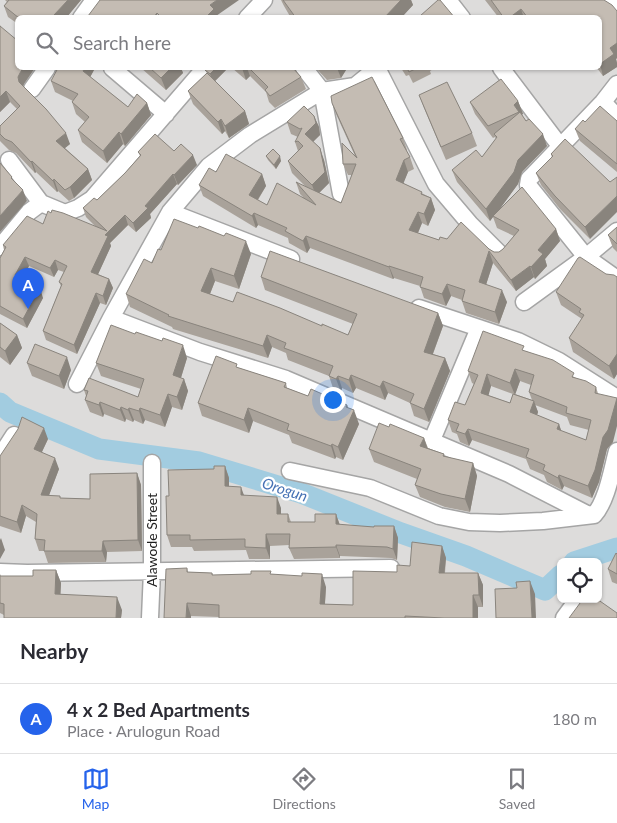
<!DOCTYPE html>
<html lang="en">
<head>
<meta charset="utf-8">
<style>
	body { margin:0; font-family:Lato,sans-serif; background:#f2f2f3; color:#2b2b33 }
	.controls { position:absolute; right:15px; bottom:15px; display:grid; overflow:hidden; border-radius:8px; box-shadow:0 1px 4px #0004 }
	.controls button { width:45px; height:45px; display:grid; place-items:center; padding:0; border:0; border-bottom:1px solid #e1e1e2; background:#fff; color:#2b2b33; font:25px sans-serif }
	.you { position:absolute; left:332px; top:399px; width:18px; height:18px; margin:-12px; border:4px solid #fff; border-radius:50%; background:#1a73e8; box-shadow:0 0 0 8px #1a73e833 }
	.badge { display:grid; place-items:center; width:32px; height:32px; border-radius:50%; background:#2563eb; color:#fff; font-size:16px; font-weight:700 }
	.pin { position:absolute; translate:-50% -41px; filter:drop-shadow(0 1px 2px #0008) }
	.pin::after { content:''; position:absolute; top:26px; width:18px; height:15px; background:inherit; clip-path:polygon(0 0,100% 0,50% 100%) }
	.list { margin:0; padding:0; list-style:none }
	h2 { display:flex; justify-content:space-between; align-items:center; height:65px; margin:0; padding:0 20px; font-size:21px }
	h2 small { font-size:16px; font-weight:400; color:#7c7c81 }
	.list li { display:grid; grid-template-columns:32px 1fr auto; gap:15px; align-items:center; box-sizing:border-box; height:70px; padding:0 20px; border-top:1px solid #e1e1e2 }
	.list b { display:block; font-size:19px; white-space:nowrap }
	.list p { margin:0; font-size:16px; white-space:nowrap; color:#7c7c81 }
	.list em { font-size:16px; font-style:normal; color:#7c7c81 }
	.icon { flex:none; width:28px; height:28px; fill:none; stroke:currentColor; stroke-width:2; stroke-linecap:round; stroke-linejoin:round }
	.map { position:relative; flex:none; width:617px; height:618px; overflow:hidden }
	.search { position:absolute; background:#fff; box-shadow:0 1px 4px #0004; left:15px; right:15px; top:15px; height:55px; display:flex; align-items:center; gap:12px; box-sizing:border-box; padding:0 18px; border-radius:8px; color:#7c7c81; font-size:19px }
	.sheet { height:135px; background:#fff }
	nav { display:flex; justify-content:space-around; align-items:center; box-sizing:border-box; height:70px; border-top:1px solid #e1e1e2; background:#fff; font-size:14px; color:#7c7c81 }
	nav a { display:grid; justify-items:center; gap:2px }
	nav .on { color:#2563eb }
	.map>svg:first-child { display:block }
</style>
</head>
<body>
<div class="map">
<svg width="617" height="618" viewBox="0 0 617 618">
	<rect width="100%" height="100%" fill="#f0ede4"/>
	<!-- residential -->
	<path fill="#dddcdb" fill-rule="evenodd" d="M0,0h617v618h-617zM18,18h582v50h-582zM561,562h37v37h-37z"/>
	<g fill="none" stroke-linecap="round" stroke-linejoin="round">
		<!-- river -->
		<path stroke="#a2cce0" stroke-width="21" d="M0,403l10,9 89,37 100,13 102,31 100,40 65,23 79,34 16,-15
			M574,562l43,-14"/>
		<defs>
			<path id="minor" d="M448,0l14,18
				M612,0l5,7
				M81,18l13,-18
				M247,18l17,-18
				M112,68l54,46
				M304,68l18,23 19,103
				M377,68l59,116 34,40 30,30
				M501,68l59,78
				M617,84l-14,18 -70,73 -4,4 -1,6 58,72 31,22
				M32,89l15,-21
				M603,102l14,15
				M9,160l32,43 24,10 13,-5 14,-9 113,-131
				M170,212l121,47
				M0,247l29,-35 12,-9
				M524,302l62,-45 31,-26
				M419,308l99,33 41,20 58,37
				M111,318l89,34 86,27 223,95 78,40 7,1
				M77,384l34,-66 59,-106 39,-46 41,-31 72,-44 33,-5 22,-18
				M432,440l47,-112
				M0,457l14,-22
				M290,471l80,17 69,28 30,6 31,1 43,-2 51,-6c13,-14 18,-46 23,-64
				M0,572l27,1 364,-5
				M150,618l2,-47v-108
				M564,618l14,-19"/>
		</defs>
		<!-- minor casing -->
		<use href="#minor" stroke="#a5a5a5" stroke-width="19"/>
		<!-- minor -->
		<use href="#minor" stroke="#fff" stroke-width="16"/>
	</g>
	<!-- wall -->
	<path fill="#a9a29a" fill-rule="evenodd" d="M5,0h76l-15,18h-48v6l-10,-7 -4,-11 3,-4z
		M281,0h130l2,5 -12,13h-110l-7,-12z
		M485,0h119l13,11v47l-1,1 1,4v4l-14,9 -6,-8h3v-50h-101z
		M0,25l24,59 -1,2 47,58 -5,4 23,21 4,11 -18,18 -5,3 -11,-10 -1,1 -21,-20 -1,1 -19,-20 -7,-3 -9,-9v-15l17,-17 -7,-7 -10,10z
		M141,68h40l2,5 -17,17z
		M232,68h61l8,9 5,12 -31,19 -6,-6 -3,-10 -16,-16 -4,4z
		M316,68h33l-3,2 -5,8 -14,2z
		M401,68h34l-5,3 1,3 -18,9 -4,-8 -3,1z
		M94,70l-4,7 38,30 19,-4 4,12 -26,31 -2,-2 -16,19 -25,-21 -4,-12 7,-8 -9,-8 -4,-12 1,-1 -18,-9 -4,-11z
		M205,70h21l-11,11 30,30 4,13 -20,14 -4,-7 -3,3 -29,-30 -5,-13 19,-18z
		M419,95l53,38 5,13 -31,14 -22,-52z
		M518,101l5,13 -2,1 26,31 -25,26 -4,12 -20,27 58,18 4,12 -15,18 2,7 -12,13 -1,-2 -18,14 -23,-28 -7,22 21,17 -8,22 -33,-11 -4,-12v-1l-11,-4 -5,10 -22,-8 -4,-12 -26,-8 -1,1 -83,-31 -3,5 -18,-10 -1,-5 -30,-13 -2,3 -53,-32 -4,-11 17,-13 46,2 4,12 -8,14 9,5 36,-8 -3,-3 -4,-12 11,6 -15,-15 -4,-12 10,-10 -3,-9 3,-5 -7,-3 -4,-12 27,-6 5,11 1,8 -7,6 11,19 5,23 -10,10 22,10 11,-28h-4l-5,-11 12,-8 -19,-42 -4,-11 71,35 4,12h-1l4,7 4,12 -6,3 -5,11 28,15 4,12 -7,16 -6,-3 -4,10 21,7 8,-1 42,10 5,3h5l4,-3 11,-13 -17,-8 -4,-11 -3,4 -33,-39 -5,-12 30,-13 14,-18 -1,-2 -2,1 -18,-24 -5,-12z
		M617,121v51l-37,-31 -5,-12 10,-7z
		M565,139l25,100 -30,-30 -19,-24 -5,-12 16,-15 -1,-4z
		M174,151l23,14 -19,20 -1,-1 -27,30 1,4 -15,14 -8,-7 -18,18 1,3 -13,28 11,5 4,9 -7,17 -6,-2 -23,51 -31,-14 -3,-9 18,-45 -2,-4 5,-10 -6,-2 -4,7 -25,-11 -7,13 21,19 -16,30 -27,-14v-56l4,-8 -1,-5 40,-21 52,2 -9,-9 -3,-9 14,-8 28,-27 15,-17 -2,-4z
		M266,156l15,5 -5,8 -8,-9z
		M617,227v25l-4,-4 -5,-13z
		M161,250l90,4 -12,35 -24,-8 -5,13 23,8 89,24 26,9 5,-11 -88,-34 -4,-13 177,36 5,13 -10,28 12,4 5,13 -21,51 -15,-6 -4,-13 -22,-10 -3,7 -29,-12 -3,5 -11,-5 -1,4 -8,-4 -4,-12 -41,-16 -2,-7 -14,-6 -4,11 -95,-29 -1,-2 -42,-20 -4,-13 26,-31z
		M606,274l11,3v97l-3,5 -41,-27 -4,-14 13,-19 -21,-14 -5,-13z
		M0,323l17,12 5,13 -12,17 -10,-8z
		M526,351l50,27 20,9 17,55 -6,7 -8,33 -7,16 -28,-12 -2,4 -15,-8 -3,-7 -14,-6 -4,-10 -54,-19 -3,6 -9,-4 -3,-8 -5,-2 -4,-12 17,-15 9,-21 -2,-1 -4,-12zM520,381l11,4 -2,7 3,8 -17,-6zM491,386l22,8 -3,9 -22,-8zM535,405l32,12 3,8 19,5 -3,10 -25,-9 -2,-7 -22,-9 1,-3z
		M187,358l-6,20 3,1 4,12 -6,19 -10,-3 -7,20 -20,-7 -2,4 -9,-4 -1,2 -7,-3 -1,3 -21,-8 -1,3 -13,-5 -5,-12 1,-4 -2,-6 54,7 3,-8 -40,-13 -5,-13z
		M27,363l44,7 -7,19 -32,-13z
		M239,368l47,15 1,5 21,8 39,9 1,3 11,16 -16,36 -7,-3 -1,2 -43,-16 -3,-8 -36,-14 -4,12 -47,-17 -4,-13z
		M389,427l35,11 4,10 16,6 1,3 28,6 4,13 -7,36 -25,-5 -25,-10 -5,-12 2,-6 -43,-17 -5,-13z
		M48,439l-6,13 17,17 -10,26 12,3 29,1 47,-26 4,12 1,66 -35,1 -1,10 -58,1 -4,-12h-5l-4,-12 1,-17 -10,-6 -5,17 -21,-7v-70z
		M225,466l4,12v8l15,9 37,13v6h7l3,8h24l21,-8 4,11 34,2 20,-1 4,12 -1,22 -6,-2 -51,-2v2l-46,1 -5,-11v-3l-19,1v13h-21l-3,-9 -52,1 -2,-4h-21l-4,-12 2,-39 45,-27z
		M442,546l4,12 -1,15h33l5,12v22h-5v11h-259v-1l-28,-1 -27,2 23,-50 1,4 24,1 1,2 59,-1 54,13 -1,17 28,1 44,-33 13,-6z
		M617,554v30l-5,-2 -4,-13z
		M56,570l5,13 -1,11 62,16 -1,8h-117v-3l-4,-2v-39l1,2h32z"/>
	<!-- shaded-wall -->
	<path fill="#89847d" d="M68,0h13l-15,18h-11l-1,-3z
		M217,0h22l-23,16 1,2h-12l5,-13z
		M401,0h10l2,5 -12,13h-17z
		M521,9l3,9h-15z
		M157,13l1,5h-5z
		M617,43v15l-1,1 1,4v4l-14,9 -3,-12 10,-16z
		M23,68h12l-11,16 -2,5 -3,-7 -1,-5 2,-4z
		M85,68h8l1,2 -7,13 -4,-12z
		M171,68h10l2,5 -17,17 -5,-12z
		M216,68h9l1,2 -13,13 -3,-9z
		M242,68h5l3,8 -4,4z
		M337,68h12l-3,2 -5,8z
		M6,91l4,11 -10,10v-15z
		M518,101l5,13 -2,1 -2,-3 -5,-7z
		M147,103l4,12 -26,31 -4,-12z
		M245,111l4,13 -20,14 -4,-12z
		M314,116l5,11 1,8 -10,10 -5,-11z
		M221,119l4,12 -3,3 -4,-12z
		M119,132l4,12 -16,19 -4,-12z
		M66,133l4,11 -10,8 -4,-11z
		M543,134l4,12 -25,26 -4,12 -24,33 -1,-1v1l-3,4 -4,-12 32,-49z
		M320,148l4,12 5,23 -13,13 -4,-11z
		M193,155l4,10 -19,20 -4,-10z
		M280,156l1,5 -5,8 -2,-4z
		M404,160l4,12 -8,20 -4,-12z
		M32,161l4,11 -1,1 -4,-11z
		M88,169l4,11 -18,18 -4,-11z
		M173,174l4,10 -27,30 1,4 -15,14 -3,-9 12,-17z
		M262,174l4,12 -13,21 -4,-12z
		M54,179l4,12 -1,1 -4,-11z
		M23,190l4,11 -27,31v-16z
		M617,196v16l-27,27 -5,-12z
		M431,198l4,12 -7,16 -4,-12z
		M418,212l4,11 -8,19 -5,-12z
		M254,213l4,12 -2,3 -4,-12z
		M125,215l3,10 -18,18 1,3 -16,35 -4,-9 14,-37z
		M556,229l4,12 -15,18 2,7 -12,13 -4,-12 7,-17z
		M306,236l4,12 -3,5 -4,-12z
		M246,241l5,13 -12,35 -5,-13z
		M489,251l4,12 -10,31 -4,-12z
		M25,257l4,9 -10,19 -4,-10z
		M55,260l3,10 -4,7 -4,-9z
		M389,266l5,12 -1,1 -4,-12z
		M530,266l4,11 -18,14 -5,-11z
		M211,268l4,13 -9,23 -5,-13z
		M109,279l4,9 -7,17 -3,-9z
		M447,284l4,12 -5,10 -4,-12z
		M40,288l3,10 -16,30 -4,-9z
		M502,290l5,12 -8,22 -4,-12z
		M96,293l4,10 -23,51 -3,-9z
		M438,313l5,13 -14,38 -5,-12z
		M17,335l5,13 -12,17 -5,-14z
		M267,335l5,12 -4,11 -5,-12z
		M183,345l4,13 -9,29 -5,-12z
		M617,354v20l-3,5 -5,-13z
		M67,357l4,13 -7,19 -5,-13z
		M445,358l5,13 -21,51 -5,-13z
		M515,369l5,12 -5,14 -5,-12z
		M487,374l4,12 -5,19 -5,-12z
		M351,375l5,13 -3,5 -4,-13z
		M338,376l4,12 -1,4 -5,-13z
		M184,379l4,12 -6,19 -5,-13z
		M383,381l5,12 -3,7 -5,-13z
		M168,394l4,13 -7,20 -5,-12z
		M617,398v28l-4,16 -6,7 -8,33 -7,16 -4,-12 15,-49z
		M534,401l4,11 -4,12 -4,-12z
		M100,402l4,12 -1,3 -4,-12z
		M347,405l4,11 3,-6 5,14 -16,36 -5,-13z
		M121,407l5,12 -1,3 -5,-12z
		M129,408l5,12 -1,2 -5,-12z
		M140,408l5,12 -2,4 -4,-13z
		M248,408l5,13 -4,12 -5,-13z
		M559,424l4,12 -6,-7z
		M44,428l4,11 -10,21 -4,-11z
		M468,429l4,11 -3,6 -4,-12z
		M424,438l4,12 -8,-4z
		M332,444l4,13 -1,2 -4,-13z
		M55,458l4,11 -14,37 -4,-11z
		M473,463l4,13 -7,36 -5,-13z
		M225,466l4,12v20l-4,-12z
		M137,473l4,12 1,66 -4,-11z
		M559,475l5,11 -2,4 -4,-12z
		M241,487l4,11 -4,-3z
		M277,497l4,11v17l-4,-11z
		M22,505l4,11 -5,17 -4,-11z
		M336,514l4,12 -4,-2z
		M394,526l4,12 -1,22 -4,-11z
		M266,534l4,12v13l-4,-11z
		M1,538l4,12 -5,9v-19z
		M103,541l4,11 -1,10 -4,-11z
		M336,545l4,11v2l-4,-11z
		M442,546l4,12 -3,28 -4,-13z
		M56,570l5,13 -1,24 -5,-13z
		M478,573l5,12v22l-4,-12z
		M322,574l4,13 -2,29 -4,-12z
		M530,581l5,13 1,24h-4z
		M473,595l5,12v11h-5z
		M117,597l5,13 -1,8h-5z
		M187,603l4,13v2h-5z"/>
	<!-- building -->
	<path fill="#c4bcb3" stroke="#89847d" fill-rule="evenodd" d="M9,0h59l-14,15 2,2v1h-37l-15,-12z
		M100,0h117l-7,5 4,4 -9,9h-37v-1l-1,1h-5l-5,-5 -4,5h-64l-1,-2z
		M283,0h118l-17,18h-88z
		M438,0h2l15,18h-34l-1,-2z
		M491,0h113l8,5 5,6v32l-7,5 4,6 -14,10v-46h-41l-1,-2 -2,2h-28l-7,-9 -12,9h-5z
		M0,26l18,15v27h5l-3,5 -2,4 1,5 27,27 20,24 -10,8 32,28 -18,18 -5,3 -11,-11 -1,2 -21,-20 -1,1 -19,-20 -7,-3 -5,-5v-8l20,-20 -14,-15 -6,6z
		M58,68h27l-2,3 45,36 9,-13 10,9 -26,31 -2,-2 -16,19 -25,-21 11,-13 -17,-15 6,-8 -27,-13z
		M150,68h21l-10,10z
		M208,68h8l-6,6 -5,-4z
		M249,68h44l8,9 -31,19 -5,-6 3,-3z
		M407,68h10l-8,4z
		M207,73l38,38 -20,15 -4,-7 -3,3 -30,-31z
		M372,77l31,61 -3,1 10,18 -6,3 -8,20 26,12 -1,2 10,4 -7,16 -6,-2 -9,18 30,10 1,-3 7,2 14,-17 28,27 5,3h5l4,-3 16,-19 -26,-14 29,-29 34,42 -18,21 5,4 -12,13 -1,-1 -19,14 -22,-29 -10,31 23,8 -7,22 -33,-11 3,-11 -18,-6 -5,10 -22,-7 3,-10 -34,-11v1l-83,-31 -3,5 -18,-10 2,-3 -33,-15 -2,3 -53,-31 10,-17 7,4 10,-18 36,20 -13,21 18,10 10,-22 39,22 -20,-23 45,21 15,-39h-13l-1,-21 15,15 -25,-55 -1,-7z
		M501,79l17,22 -4,4 5,7 -31,14 -18,-24z
		M447,82l25,51 -31,14 -22,-52z
		M304,106l10,10 2,7 -11,11 15,14 5,24 -13,13 -24,-24 15,-15 -5,-5 -3,1 7,-14 -2,1 -13,-7z
		M600,106l17,15v43l-42,-35 8,-9 2,2z
		M520,112l6,9 3,-2 14,15 -25,26 -4,12 -28,37 -34,-39 24,-20 6,7 15,-20 -3,-3z
		M155,134l19,17 7,-7 12,11 -19,20 -1,-1 -28,32 3,2 -15,15 -8,-8 -20,20 3,1 -17,36 18,7 -6,17 -7,-3 -22,52 -31,-14 19,-47 -3,-2 8,-16 -12,-6 -5,8 -25,-11 -10,18 25,13 -17,31 -23,-13v-48l6,-11 -3,-2 24,-29 16,8 5,-13 3,2 1,-3 11,3 44,18 -24,-23 11,-10 3,2 28,-27 16,-18 -3,-3z
		M565,139l45,43 7,-5v19l-32,31 -30,-31 -19,-23 17,-17 -2,-2z
		M273,149l7,7 -6,9 -8,-9z
		M0,163l12,14 -1,1 12,12 -23,26z
		M174,219l24,9 1,-2 25,10 2,-3 20,8 -12,35 -23,-8 -10,23 32,11 4,-10 43,16 42,18v-2l26,11 9,-21 -96,-37 9,-26 168,62 -14,39 21,6 -21,51 -14,-6 4,-9 -31,-13 -3,6 -29,-12 -2,5 -11,-4 -2,3 -7,-3 4,-10 -49,-18 2,-5 -19,-8 -4,11 -95,-30 1,-1 -43,-21 18,-35 8,4 6,-14 3,1z
		M617,227v17l-9,-9z
		M580,257l26,17 8,1 3,2v77l-8,12 -40,-28 15,-23 -5,-3 2,-3 -25,-17 22,-34z
		M0,323l17,12 -12,16 -5,-4z
		M111,325l24,9 1,-2 26,9 1,-3 20,7 -10,30 11,4 -7,18 -9,-3 -8,21 -20,-7 -1,3 -10,-3 -1,2 -7,-3 -1,3 -20,-8 -1,3 -14,-5 3,-9 -4,-1 5,-12 49,19 6,-18 -48,-16z
		M483,331l41,15 -2,4 31,10 21,13 -2,4 14,4 10,6 -1,6 22,5 -9,32 -5,7 -8,33 -7,16 -29,-11 -1,3 -15,-8 2,-5 -19,-8 3,-8 -61,-20 -3,5 -9,-3 3,-7 -11,-4 7,-18 10,3 13,-30 -10,-4zM515,369l19,6 -5,17 38,15 -1,6 25,7 -5,20 -29,-11 2,-5 -29,-12 4,-11 -21,-7 -3,9 -29,-10 6,-19 23,9z
		M35,344l32,13 -8,19 -32,-13z
		M216,356l21,8 -1,3 50,16 -2,4 24,9 3,-7 36,16 -1,2 8,3 -16,37 -6,-3 -1,2 -44,-16 2,-6 -41,-16 -4,12 -46,-17z
		M22,417l22,11 -10,21 21,9 -14,37 19,1v2l30,1v-25l47,-1 1,67 -35,1 -1,10h-58l1,-11 -10,-1 2,-25 -15,-9 -5,17 -17,-6v-60l18,-27z
		M379,423l10,4 1,-3 34,14 -4,8 24,8 -1,2 30,7 -8,36 -24,-5 -26,-9 6,-16 -52,-20z
		M214,466h11v20l16,1v8l36,2v17h11v8h27v-8h21v10l38,3v-1h20l-1,23 -6,-2 -51,-2v2l-47,1 1,-14h-24v14l-21,-1v-8l-55,1v-5h-23l-1,-39h3l-1,-26 46,-1z
		M412,542l30,4 -3,27h39l1,22h-6v23h-29l-39,-2v2h-186v-13l-32,-2 -1,15h-22l2,-49 21,-1v4l25,1v2l39,-1v-3h20l-1,3 32,2v-3l20,1 -2,30 33,1v-34l44,1v-7l13,1z
		M616,553l1,1v20l-9,-5z
		M33,570h23l-1,24 62,3 -1,21h-112v-14l-4,-1v-27h33z
		M530,581l2,37h-36l-1,-29 22,-1 -1,-6z
		M583,599h14l20,14v5h-48z"/>
	<g text-anchor="middle" dominant-baseline="central" stroke-width="4.5" stroke-linejoin="round" paint-order="stroke">
		<!-- street labels -->
		<g font-size="14" fill="#1e1e1e" stroke="#fff">
			<text transform="translate(151 540) rotate(-90)">Alawode Street</text>
		</g>
		<!-- water labels -->
		<g font-size="15" font-style="italic" fill="#4571b4" stroke="#fff">
			<text transform="translate(285 489) rotate(18)">Orogun</text>
		</g>
	</g>
</svg>
<div class="controls">
<button><svg class="icon" aria-label="locate" viewBox="0 0 24 24"><circle cx="12" cy="12" r="6"/><path d="M12 2v4M12 18v4M2 12h4M18 12h4"/></svg></button>
</div>
<div class="you"></div>
<div class="pin badge" style="left:28px;top:309px">A</div>
<div class="search"><svg class="icon" aria-label="search" viewBox="0 0 24 24"><circle cx="10" cy="10" r="6"/><path d="M15 15l6 6"/></svg>Search here</div>
</div>
<section class="sheet">
<h2>Nearby<small></small></h2>
<ul class="list">
<li><span class="badge">A</span><div><b>4 x 2 Bed Apartments</b><p>Place · Arulogun Road</p></div><em>180 m</em></li>
</ul>
</section>
<nav>
<a class="on"><svg class="icon" aria-label="map" viewBox="0 0 24 24"><path d="M3 6l6-2 6 2 6-2v14l-6 2-6-2-6 2zM9 4v14M15 6v14"/></svg>Map</a>
<a><svg class="icon" aria-label="directions" viewBox="0 0 24 24"><path d="M12 3l9 9-9 9-9-9zM9 14v-3h6M13 9l2 2-2 2"/></svg>Directions</a>
<a><svg class="icon" aria-label="saved" viewBox="0 0 24 24"><path d="M7 4h10v16l-5-4-5 4z"/></svg>Saved</a>
</nav>
</body>
</html>
